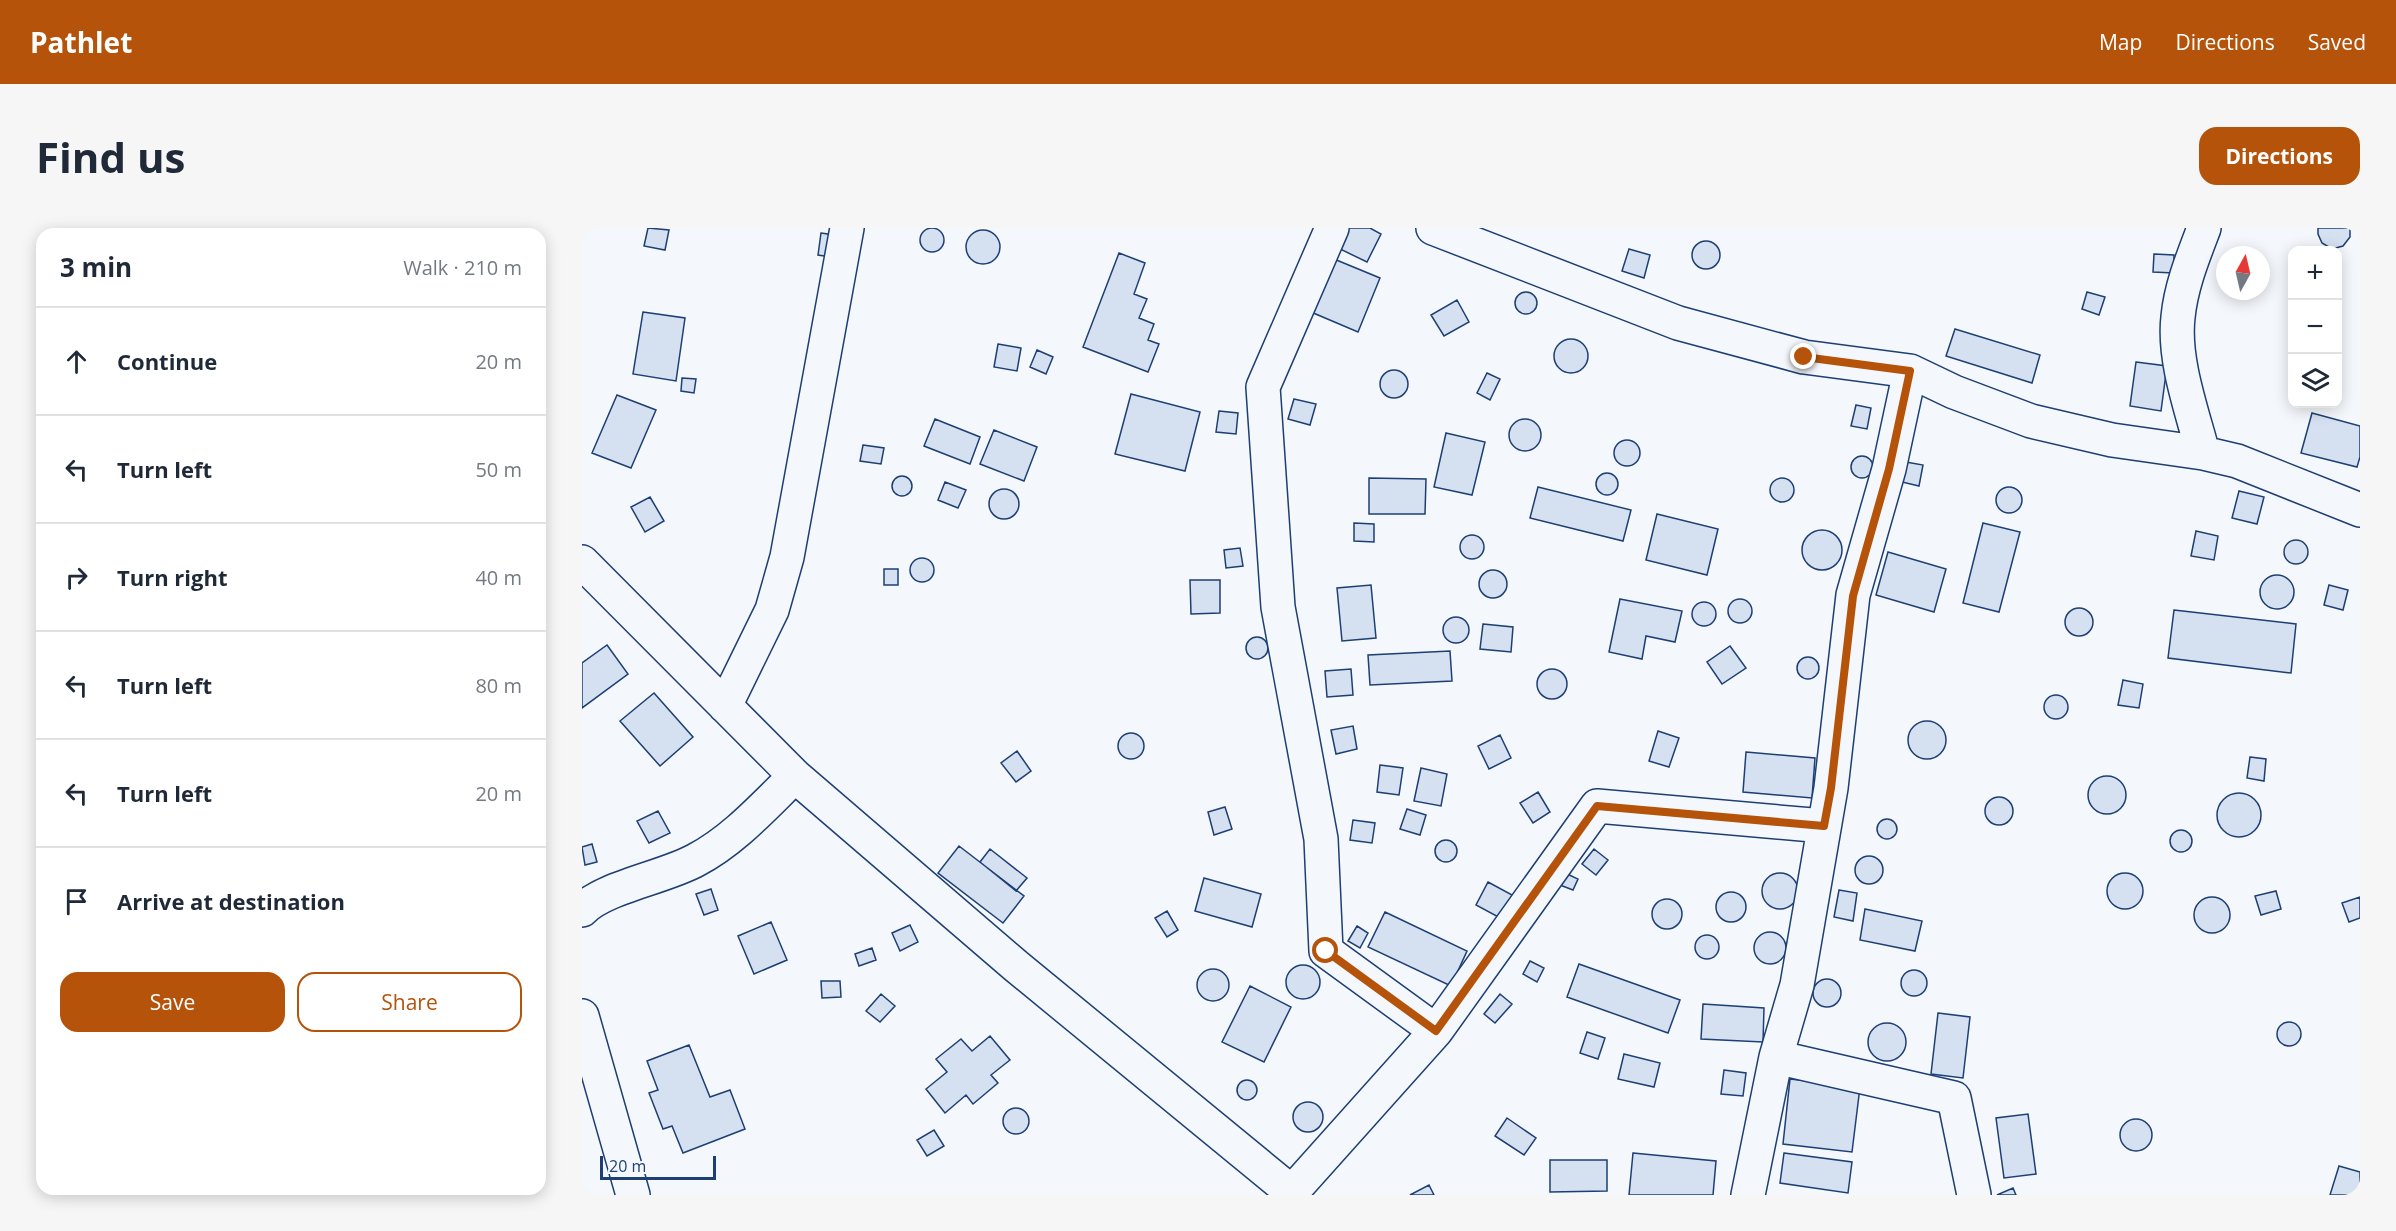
<!DOCTYPE html>
<html lang="en">
<head>
<meta charset="utf-8">
<style>
	body { margin:0; font-family:"Open Sans",sans-serif; background:#f6f6f7; color:#1f2937 }
	.controls { position:absolute; right:18px; top:18px; display:grid; overflow:hidden; border-radius:12px; box-shadow:0 3px 15px #0003 }
	.controls button { width:54px; height:54px; display:grid; place-items:center; padding:0; border:0; border-bottom:2px solid #e0e1e3; background:#fff; color:#1f2937; font:30px sans-serif }
	.compass { position:absolute; left:1634px; top:18px; width:54px; height:54px; border-radius:50%; background:#fff; box-shadow:0 3px 15px #0003; rotate:8deg }
	.scale { position:absolute; left:18px; bottom:15px; width:116px; box-sizing:border-box; padding-left:6px; border:3px solid #1d3f73; border-top:0; font-size:16px; line-height:21px; white-space:nowrap; color:#1d3f73; -webkit-text-stroke:4px #f4f7fb; paint-order:stroke }
	.stop { position:absolute; width:18px; height:18px; margin:-14px; border:4px solid #b45309; border-radius:50%; background:#fff }
	.stop.end { background:#b45309; border-color:#fff; box-shadow:0 2px 6px #0008 }
	.list { margin:0; padding:0; list-style:none }
	h2 { display:flex; justify-content:space-between; align-items:center; height:78px; margin:0; padding:0 24px; font-size:26px }
	h2 small { font-size:20px; font-weight:400; color:#747a83 }
	.list li { display:grid; grid-template-columns:39px 1fr auto; gap:18px; align-items:center; box-sizing:border-box; height:108px; padding:0 24px; border-top:2px solid #e0e1e3 }
	.list b { display:block; font-size:22px; white-space:nowrap }
	.list em { font-size:20px; font-style:normal; color:#747a83 }
	.actions { display:flex; gap:12px; padding:18px 24px }
	.actions a { flex:1; padding:14px 0; border:2px solid #b45309; border-radius:18px; text-align:center; font-size:21px; color:#b45309 }
	.actions .main { background:#b45309; color:#fff }
	.icon { flex:none; width:33px; height:33px; fill:none; stroke:currentColor; stroke-width:2; stroke-linecap:round; stroke-linejoin:round }
	.map { position:relative; flex:none; width:1778px; height:967px; overflow:hidden; border-radius:18px }
	header { display:flex; align-items:center; gap:36px; box-sizing:border-box; height:84px; padding:0 30px; background:#b45309; color:#fff }
	header strong { font-size:28px }
	nav { display:flex; gap:33px; margin-inline-start:auto; font-size:21px }
	.intro { display:flex; align-items:center; justify-content:space-between; box-sizing:border-box; height:144px; padding:0 36px }
	h1 { margin:0; font-size:42px }
	.button { padding:15px 27px; border-radius:18px; background:#b45309; color:#fff; font-size:21px; font-weight:700 }
	main { display:flex; gap:36px; padding:0 36px }
	aside { flex:1; background:#fff; border-radius:18px; box-shadow:0 3px 15px #0003 }
	.map>svg:first-child { display:block }
</style>
</head>
<body>
<header>
<strong>Pathlet</strong>
<nav><a>Map</a><a>Directions</a><a>Saved</a></nav>
</header>
<div class="intro"><h1>Find us</h1><a class="button">Directions</a></div>
<main>
<aside>
<h2>3 min<small>Walk · 210 m</small></h2>
<ul class="list">
<li><svg class="icon" aria-label="ahead" viewBox="0 0 24 24"><path d="M12 20V5M6 11l6-6 6 6"/></svg><div><b>Continue</b></div><em>20 m</em></li>
<li><svg class="icon" aria-label="left" viewBox="0 0 24 24"><path d="M17 20v-9H6M10 6l-5 5 5 5"/></svg><div><b>Turn left</b></div><em>50 m</em></li>
<li><svg class="icon" aria-label="right" viewBox="0 0 24 24"><path d="M7 20v-9h11M14 6l5 5-5 5"/></svg><div><b>Turn right</b></div><em>40 m</em></li>
<li><svg class="icon" aria-label="left" viewBox="0 0 24 24"><path d="M17 20v-9H6M10 6l-5 5 5 5"/></svg><div><b>Turn left</b></div><em>80 m</em></li>
<li><svg class="icon" aria-label="left" viewBox="0 0 24 24"><path d="M17 20v-9H6M10 6l-5 5 5 5"/></svg><div><b>Turn left</b></div><em>20 m</em></li>
<li><svg class="icon" aria-label="arrive" viewBox="0 0 24 24"><path d="M6 21V4h12l-3 4 3 4H6"/></svg><div><b>Arrive at destination</b></div></li>
</ul>
<div class="actions"><a class="main">Save</a><a>Share</a></div>
</aside>
<div class="map">
<svg width="1778" height="967" viewBox="0 0 1778 967">
	<rect width="100%" height="100%" fill="#f4f7fb"/>
	<!-- building -->
	<path fill="#d5e0f0" stroke="#1d3f73" stroke-width="1.5" d="M338 12a12 12 0 1 1 24 0a12 12 0 1 1-24 0Z
		M66,0l21,2 -4,20 -21,-4z
		M766,0h22l11,6 -14,28 -29,-14z
		M1736,0h32v9l-7,9 -11,3 -10,-6 -4,-9z
		M384 19a17 17 0 1 1 34 0a17 17 0 1 1-34 0Z
		M239,5l13,2 -3,22 -13,-2z
		M1110 27a14 14 0 1 1 28 0a14 14 0 1 1-28 0Z
		M1047,21l21,6 -6,23 -22,-7z
		M537,25l26,10 -11,31 13,5 -8,19 15,6 -6,16 11,4 -11,28 -65,-25z
		M1572,26l20,1v18l-21,-1z
		M752,31l46,19 -22,54 -47,-20z
		M1505,64l18,5 -6,18 -17,-6z
		M933 75a11 11 0 1 1 22 0a11 11 0 1 1-22 0Z
		M875,72l12,22 -25,14 -13,-21z
		M61,84l42,6 -9,63 -43,-7z
		M1373,101l85,26 -8,28 -86,-27z
		M972 128a17 17 0 1 1 34 0a17 17 0 1 1-34 0Z
		M416,116l23,4 -4,23 -23,-4z
		M455,122l16,7 -7,17 -16,-7z
		M1554,134l31,4 -6,45 -31,-5z
		M798 156a14 14 0 1 1 28 0a14 14 0 1 1-28 0Z
		M905,145l13,6 -10,21 -13,-7z
		M100,150l14,1 -2,14 -13,-2z
		M549,166l69,18 -15,59 -70,-17z
		M35,167l39,15 -25,58 -39,-15z
		M712,171l22,5 -6,21 -22,-6z
		M1274,177l15,3 -4,21 -16,-3z
		M637,183l19,2 -2,21 -20,-2z
		M1730,185l48,13v31l-3,10 -56,-14z
		M353,191l45,18 -10,27 -46,-18z
		M927 207a16 16 0 1 1 32 0a16 16 0 1 1-32 0Z
		M412,202l43,17 -13,34 -44,-17z
		M864,205l39,9 -13,53 -38,-8z
		M1032 225a13 13 0 1 1 26 0a13 13 0 1 1-26 0Z
		M281,217l21,3 -3,16 -21,-3z
		M1269 239a11 11 0 1 1 22 0a11 11 0 1 1-22 0Z
		M1324,234l17,3 -4,21 -17,-4z
		M1014 256a11 11 0 1 1 22 0a11 11 0 1 1-22 0Z
		M310 258a10 10 0 1 1 20 0a10 10 0 1 1-20 0Z
		M787,250l57,1 -1,35h-56z
		M1188 262a12 12 0 1 1 24 0a12 12 0 1 1-24 0Z
		M363,254l21,8 -8,18 -20,-8z
		M1414 272a13 13 0 1 1 26 0a13 13 0 1 1-26 0Z
		M956,259l93,23 -8,31 -93,-23z
		M407 276a15 15 0 1 1 30 0a15 15 0 1 1-30 0Z
		M1657,263l25,6 -7,27 -25,-6z
		M68,269l14,24 -19,11 -14,-25z
		M1075,286l61,15 -11,46 -61,-15z
		M772,295l20,1v18l-20,-1z
		M1401,295l37,9 -21,80 -36,-9z
		M1220 322a20 20 0 1 1 40 0a20 20 0 1 1-40 0Z
		M1614,303l22,5 -4,24 -23,-4z
		M878 319a12 12 0 1 1 24 0a12 12 0 1 1-24 0Z
		M1702 324a12 12 0 1 1 24 0a12 12 0 1 1-24 0Z
		M658,320l3,18 -17,2 -2,-18z
		M1306,324l58,17 -12,43 -58,-17z
		M328 342a12 12 0 1 1 24 0a12 12 0 1 1-24 0Z
		M302,341h14v16h-14z
		M897 356a14 14 0 1 1 28 0a14 14 0 1 1-28 0Z
		M1678 364a17 17 0 1 1 34 0a17 17 0 1 1-34 0Z
		M608,352h30v33l-29,1z
		M789,357l5,53 -34,3 -5,-53z
		M1747,357l19,5 -5,20 -19,-5z
		M1146 383a12 12 0 1 1 24 0a12 12 0 1 1-24 0Z
		M1038,371l62,12 -7,31 -29,-6 -4,23 -33,-7z
		M1110 386a12 12 0 1 1 24 0a12 12 0 1 1-24 0Z
		M1483 394a14 14 0 1 1 28 0a14 14 0 1 1-28 0Z
		M1592,382l122,14 -5,49 -123,-15z
		M861 402a13 13 0 1 1 26 0a13 13 0 1 1-26 0Z
		M901,396l30,3 -2,25 -31,-3z
		M664 420a11 11 0 1 1 22 0a11 11 0 1 1-22 0Z
		M25,417l21,29 -46,34v-45z
		M1148,418l16,22 -24,16 -15,-22z
		M868,423l2,30 -82,4 -2,-30z
		M1215 440a11 11 0 1 1 22 0a11 11 0 1 1-22 0Z
		M769,441l2,26 -26,2 -2,-26z
		M955 456a15 15 0 1 1 30 0a15 15 0 1 1-30 0Z
		M1541,452l20,4 -4,24 -21,-3z
		M72,465l39,44 -33,29 -40,-45z
		M1462 479a12 12 0 1 1 24 0a12 12 0 1 1-24 0Z
		M1326 512a19 19 0 1 1 38 0a19 19 0 1 1-38 0Z
		M771,498l4,23 -21,5 -5,-24z
		M1076,503l21,7 -10,29 -20,-6z
		M536 518a13 13 0 1 1 26 0a13 13 0 1 1-26 0Z
		M918,507l11,23 -22,11 -11,-23z
		M435,523l14,20 -15,11 -15,-19z
		M1164,524l69,6 -3,40 -69,-6z
		M1668,529l16,2 -2,22 -17,-3z
		M798,537l23,3 -4,27 -22,-3z
		M839,540l26,6 -6,32 -27,-5z
		M1506 567a19 19 0 1 1 38 0a19 19 0 1 1-38 0Z
		M956,564l12,20 -17,11 -13,-20z
		M1635 587a22 22 0 1 1 44 0a22 22 0 1 1-44 0Z
		M1403 583a14 14 0 1 1 28 0a14 14 0 1 1-28 0Z
		M643,579l7,22 -18,6 -6,-23z
		M825,581l19,6 -6,20 -20,-6z
		M76,583l12,22 -21,10 -12,-22z
		M1295 601a10 10 0 1 1 20 0a10 10 0 1 1-20 0Z
		M771,592l22,3 -3,20 -22,-3z
		M1588 613a11 11 0 1 1 22 0a11 11 0 1 1-22 0Z
		M853 623a11 11 0 1 1 22 0a11 11 0 1 1-22 0Z
		M10,616l5,18 -12,3 -3,-18z
		M377,618l65,50 -21,27 -65,-50z
		M408,621l37,29 -11,13 -36,-29z
		M1012,621l14,11 -12,15 -14,-11z
		M1273 642a14 14 0 1 1 28 0a14 14 0 1 1-28 0Z
		M983,645l13,6 -5,11 -13,-5z
		M1525 663a18 18 0 1 1 36 0a18 18 0 1 1-36 0Z
		M1180 663a18 18 0 1 1 36 0a18 18 0 1 1-36 0Z
		M622,650l57,16 -9,33 -57,-16z
		M906,654l26,14 -12,23 -26,-14z
		M129,661l7,21 -14,5 -8,-21z
		M1257,662l18,3 -4,28 -19,-4z
		M1694,663l5,18 -20,6 -6,-19z
		M1134 679a15 15 0 1 1 30 0a15 15 0 1 1-30 0Z
		M1778,669v21l-11,4 -7,-19z
		M1612 687a18 18 0 1 1 36 0a18 18 0 1 1-36 0Z
		M1070 686a15 15 0 1 1 30 0a15 15 0 1 1-30 0Z
		M1283,681l57,12 -7,30 -55,-11z
		M585,683l11,19 -11,7 -12,-19z
		M803,684l82,39 -16,35 -83,-39z
		M189,694l16,38 -33,14 -16,-38z
		M328,697l8,17 -18,9 -8,-18z
		M775,698l11,7 -8,15 -12,-7z
		M1172 720a16 16 0 1 1 32 0a16 16 0 1 1-32 0Z
		M1113 719a12 12 0 1 1 24 0a12 12 0 1 1-24 0Z
		M290,720l4,12 -17,6 -4,-12z
		M948,733l14,7 -7,14 -14,-8z
		M997,736l101,36 -12,33 -101,-36z
		M704 754a17 17 0 1 1 34 0a17 17 0 1 1-34 0Z
		M615 757a16 16 0 1 1 32 0a16 16 0 1 1-32 0Z
		M1319 755a13 13 0 1 1 26 0a13 13 0 1 1-26 0Z
		M1231 765a14 14 0 1 1 28 0a14 14 0 1 1-28 0Z
		M239,753h19l1,16 -19,1z
		M668,758l41,21 -27,55 -42,-20z
		M299,766l14,12 -15,16 -14,-11z
		M918,766l12,10 -17,19 -11,-9z
		M1121,776l61,4 -1,34 -62,-3z
		M1356,785l32,4 -7,61 -32,-4z
		M1695 806a12 12 0 1 1 24 0a12 12 0 1 1-24 0Z
		M1286 814a19 19 0 1 1 38 0a19 19 0 1 1-38 0Z
		M1005,804l18,6 -7,21 -18,-6z
		M408,808l20,24 -19,15 7,8 -25,21 -7,-9 -21,18 -19,-24 21,-17 -11,-13 25,-20 11,12z
		M107,817l21,52 20,-7 15,39 -62,24 -11,-27 -9,3 -14,-36 9,-3 -11,-29z
		M1042,826l36,9 -6,24 -36,-8z
		M1142,842l22,3 -3,23 -22,-2z
		M1208,851l70,8 -8,65 -69,-8z
		M655 862a10 10 0 1 1 20 0a10 10 0 1 1-20 0Z
		M711 889a15 15 0 1 1 30 0a15 15 0 1 1-30 0Z
		M421 893a13 13 0 1 1 26 0a13 13 0 1 1-26 0Z
		M1446,886l8,60 -32,4 -8,-60z
		M925,890l29,20 -12,17 -29,-19z
		M1538 907a16 16 0 1 1 32 0a16 16 0 1 1-32 0Z
		M352,902l10,16 -17,10 -10,-16z
		M1051,925l83,8 -3,34h-84z
		M1202,925l68,9 -4,31 -68,-10z
		M968,932h57v31l-57,1z
		M1757,938l21,6v23h-30z
		M847,957l5,10h-24z
		M1431,960l3,7h-19z"/>
	<g fill="none" stroke-linecap="round" stroke-linejoin="round">
		<defs>
			<path id="minor" d="M851,0l245,95 126,34 106,14 44,21 77,29 81,19 91,13 34,8 123,49
				M1621,225c-11,-42 -30,-93 -25,-136 3,-31 15,-60 26,-89
				M0,334l213,214 221,190 279,229
				M143,478l47,-96 15,-53 60,-329
				M0,682c22,-23 84,-33 114,-50 38,-20 68,-54 99,-84
				M0,788l51,179
				M854,803l161,-225 227,20
				M1194,829l178,41 20,97
				M710,964l144,-161 -110,-80 -5,-112 -43,-232 -15,-220 69,-159
				M1166,967l28,-138 21,-72 34,-197 22,-193 36,-126 21,-98"/>
		</defs>
		<!-- minor casing -->
		<use href="#minor" stroke="#1d3f73" stroke-width="36"/>
		<!-- minor -->
		<use href="#minor" stroke="#f4f7fb" stroke-width="33"/>
	</g>
	<g fill="none" stroke-linecap="round" stroke-linejoin="round">
		<!-- route -->
		<path stroke="#b45309" stroke-width="8" d="M744,723l110,80 161,-225 227,20 7,-38 22,-192 36,-127 21,-98 -106,-14"/>
	</g>
</svg>
<div class="controls">
<button>+</button>
<button>−</button>
<button><svg class="icon" aria-label="layers" viewBox="0 0 24 24"><path d="M12 4l9 5-9 5-9-5zM3 14l9 5 9-5"/></svg></button>
</div>
<svg class="compass" viewBox="-18 -18 36 36"><path d="M0-13l5 13h-10z" fill="#e53935"/><path d="M0 13l5-13h-10z" fill="#747a83"/></svg>
<div class="scale">20 m</div>
<div class="stop" style="left:744px;top:723px"></div>
<div class="stop end" style="left:1222px;top:129px"></div>
</div>
</main>
</body>
</html>
